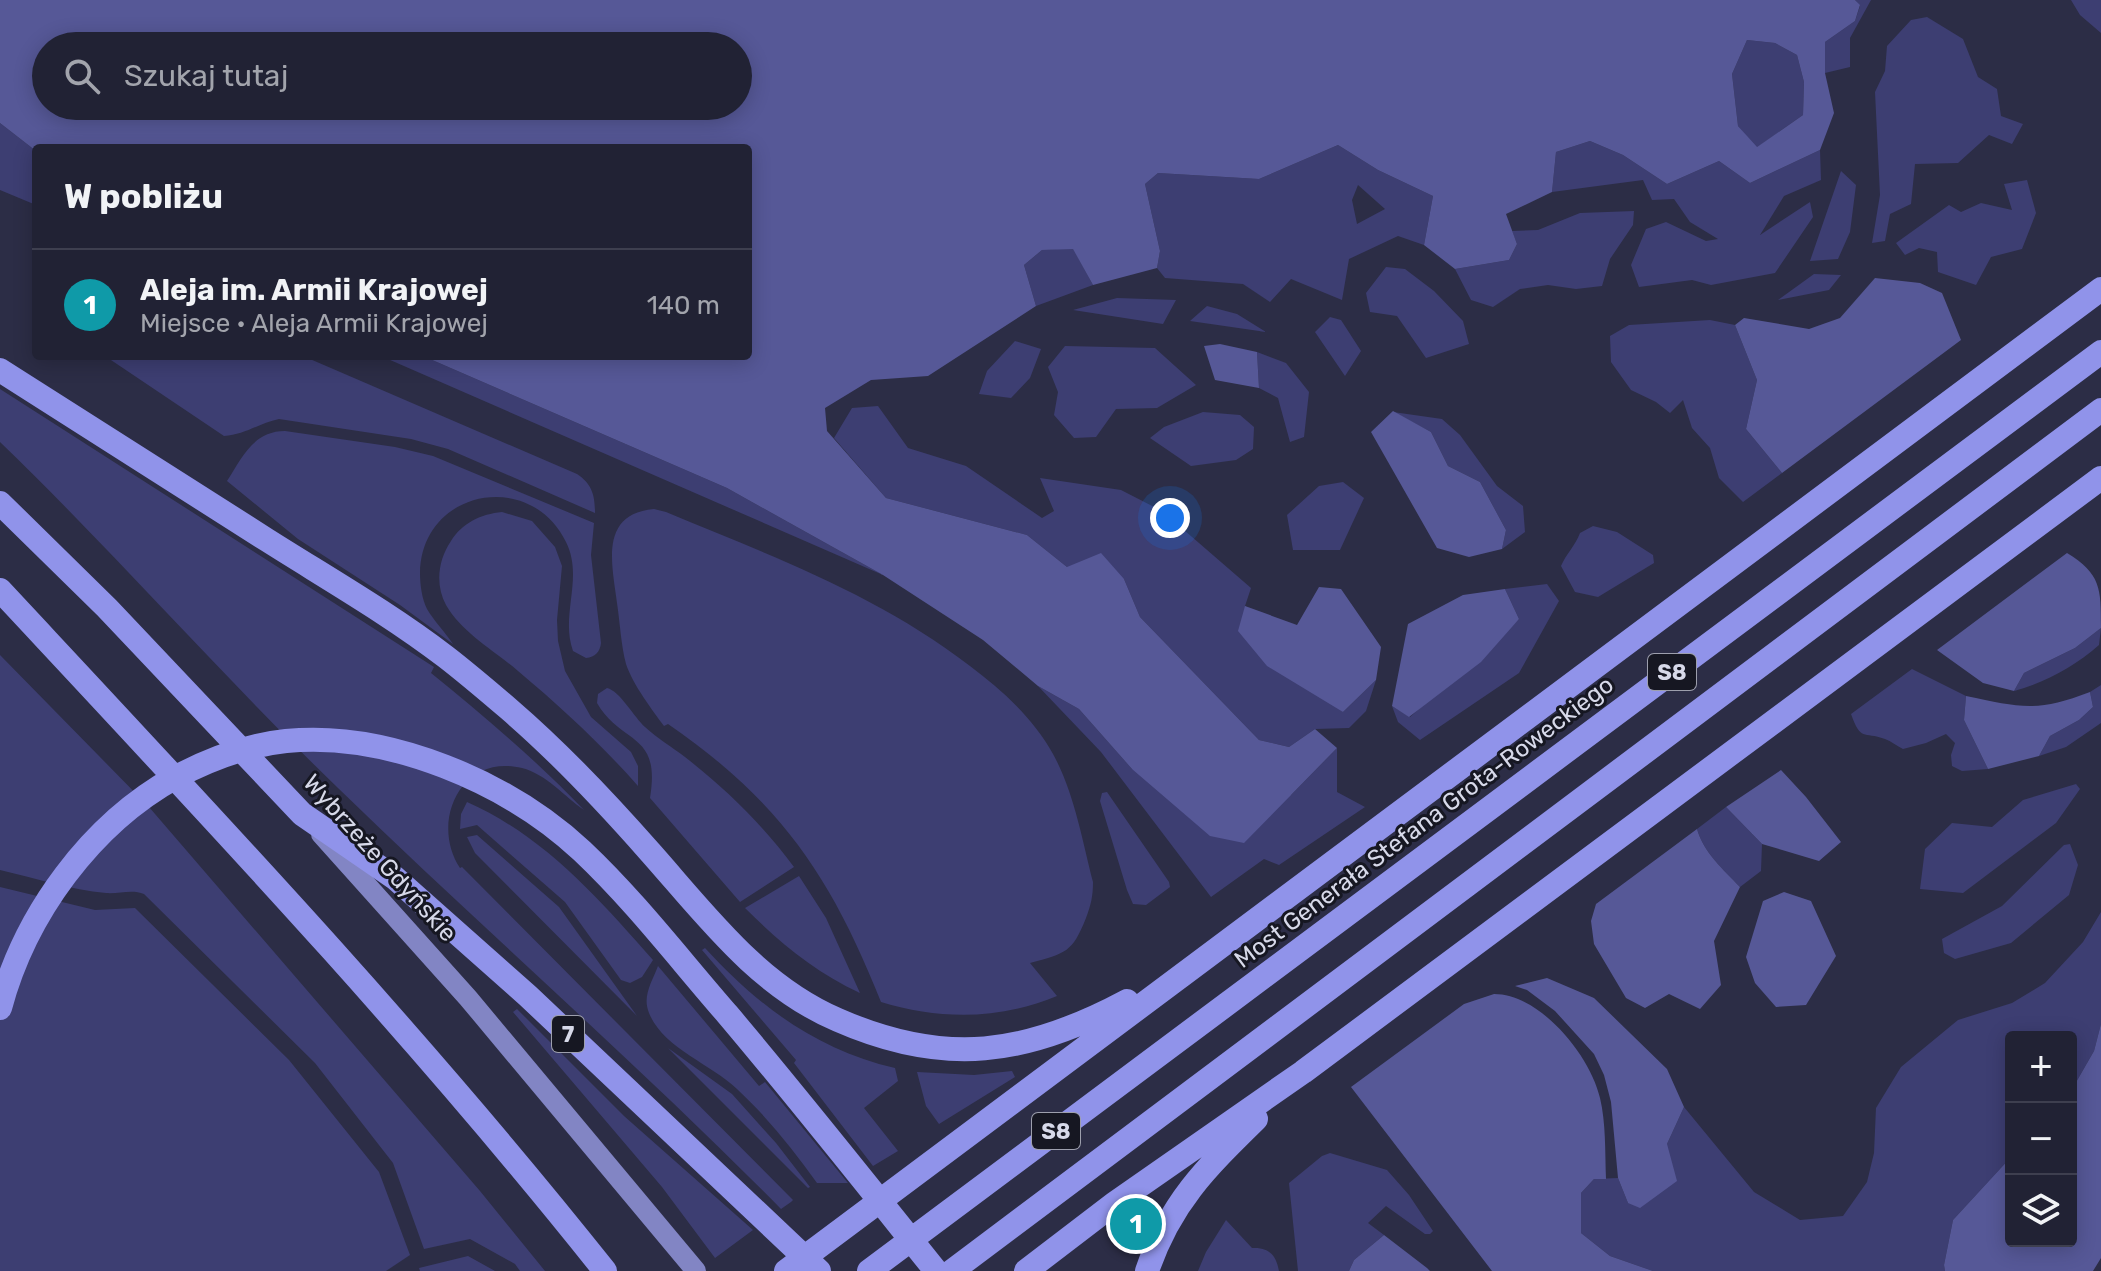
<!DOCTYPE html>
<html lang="pl">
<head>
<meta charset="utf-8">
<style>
	body { margin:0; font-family:Rubik,sans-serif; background:#2d2f40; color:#f1f3f6 }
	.controls { position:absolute; right:24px; bottom:24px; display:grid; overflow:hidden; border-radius:8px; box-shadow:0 4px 20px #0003 }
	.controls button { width:72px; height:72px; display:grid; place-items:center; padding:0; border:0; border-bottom:2px solid #3e3f4f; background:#212234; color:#f1f3f6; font:40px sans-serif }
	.you { position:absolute; left:1170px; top:518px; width:28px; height:28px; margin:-20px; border:6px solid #fff; border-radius:50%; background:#1a73e8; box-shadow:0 0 0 12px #1a73e833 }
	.badge { display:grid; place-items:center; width:52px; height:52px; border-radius:50%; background:#bca0f2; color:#fff; font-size:26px; font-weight:700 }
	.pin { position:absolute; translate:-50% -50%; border:4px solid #fff; box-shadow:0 2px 8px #0006 }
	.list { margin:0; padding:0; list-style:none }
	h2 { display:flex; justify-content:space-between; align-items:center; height:104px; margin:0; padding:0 32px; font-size:34px }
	h2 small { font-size:26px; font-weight:400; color:#a2a4ac }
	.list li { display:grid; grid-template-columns:52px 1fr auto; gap:24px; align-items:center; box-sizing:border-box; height:112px; padding:0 32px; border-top:2px solid #3e3f4f }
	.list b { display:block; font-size:30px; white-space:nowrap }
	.list p { margin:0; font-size:26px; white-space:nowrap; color:#a2a4ac }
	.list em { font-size:26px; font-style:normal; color:#a2a4ac }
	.icon { flex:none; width:44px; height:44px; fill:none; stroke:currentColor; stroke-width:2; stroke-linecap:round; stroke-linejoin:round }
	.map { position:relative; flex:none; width:2101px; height:1271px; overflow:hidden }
	.search { position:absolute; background:#212234; box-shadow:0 4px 20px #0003; left:32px; top:32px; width:720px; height:88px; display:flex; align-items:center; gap:20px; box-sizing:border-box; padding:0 28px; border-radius:44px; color:#a2a4ac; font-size:30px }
	.panel { position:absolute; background:#212234; box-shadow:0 4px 20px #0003; left:32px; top:144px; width:720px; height:216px; border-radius:8px }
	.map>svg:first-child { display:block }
</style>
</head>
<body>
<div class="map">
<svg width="2101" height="1271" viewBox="0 0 2101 1271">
	<rect width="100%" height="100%" fill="#2c2d46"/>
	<!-- green -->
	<path fill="#3d3e72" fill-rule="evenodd" d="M1855,0h16l-21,38v29l-25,6v-31l30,-21 5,-15z
		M2071,0h30v33l-21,-18z
		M1927,17l36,22 15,38 19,12 4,27 22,8 -11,20 -23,-9 -31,28 -43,1 -4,40 -21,10 -5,27 -13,2 8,-48 -5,-103 10,-21 2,-25 24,-26z
		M1747,40l28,3 22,12 7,27 -1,33 -47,33 -18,-22 -6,-52z
		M0,123l36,28v54l-36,-15z
		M1590,141l33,14 44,29 52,-23 31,22 70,-33 1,30 -37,16 -24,39 50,-33 3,15 -38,56 -64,12 -19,-5 -53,7 -8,-22 15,-36 20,-7 40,19 12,-2 -28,-17 -16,-23 -22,1 -9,-20 -91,12 4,-40z
		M1338,145l40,25 55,26 -9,49 -26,-9 -49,23 -7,41 -51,-21 -21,23 -27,-18 -78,-6 -8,-10 3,-17 -15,-67 13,-11 101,6zM1358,185l27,24 -28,15 -5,-24z
		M1841,171l15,14 -6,47 -12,27 -28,2z
		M2027,180l9,33 -14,36 -31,8 -15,28 -38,-13 -1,-20 -18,-4 -14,7 -9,-12 53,-38 12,7 20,-9 31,7 -8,-26z
		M1634,211l-1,14 -23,34 -8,27 -26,3 -28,-4 -28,4 -27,18 -22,-7 -16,-31 54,-9 8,-16 -5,-13 26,-1 42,-17z
		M1073,248l20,37 -57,21 -12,-41 18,-15z
		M1386,267l19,2 29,22 29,30 6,23 -43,14 -29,-42 -27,-4 -4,-19z
		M1814,274l27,1 -12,15 -51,10z
		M1117,298l59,2 -13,24 -90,-14z
		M1207,306l30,8 29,18 -76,-11z
		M1330,317l11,3 20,31 -16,25 -30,-44z
		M1710,320l25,5 22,55 -11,49 36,44 -39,29 -24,-24 -9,-30 -18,-20 -9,-28 -13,13 -14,-11 -25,-12 -20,-28 -1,-26 19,-11z
		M1015,341l26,8 -11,29 -19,20 -32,-4 8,-23z
		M1065,346l90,2 41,37 -39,23 -41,1 -20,28 -22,1 -20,-23 4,-23 -10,-25z
		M1257,352l29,11 23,29 -5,45 -14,5 -12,-44 -19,-10z
		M105,356h198l274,118c15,10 18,21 18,39l-147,-64 -37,-10 -132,-20c-20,4 -34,16 -55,17z
		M381,356h42l304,132 156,87z
		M0,389l434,278 -3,6c53,43 105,87 153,137 -20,-14 -38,-36 -62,-42 -62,-15 -92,55 -62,100l2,-1 331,333 -2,2 -10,7c-143,-145 -297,-279 -443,-421 -116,-112 -222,-234 -338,-346z
		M878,406l30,42 58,18 76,52 12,-7 -14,-33 81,12 41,21 89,77 -6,18 98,106 33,-32 -10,31 -17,17 -34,1 -26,18 -30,-7 -119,-123 -16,-38 -57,-12 -40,-32 -141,-37 -52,-60 18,-30z
		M1203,412l37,3 14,12 -1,22 -17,11 -45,6 -41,-28 14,-11z
		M1393,412l49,7 18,16 37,51 26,20 2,26 -23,17 4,-19 -26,-48 -32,-16 -17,-34z
		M285,431l110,16 38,9 161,67 -3,32 10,88c-1,9 -6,14 -15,15l-13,-7c-13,-36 11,-73 -7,-109 -36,-74 -145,-52 -146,31 0,12 2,26 7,36 7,12 18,23 26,35l-53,-39 -102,-66 -71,-58c15,-23 26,-50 58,-50z
		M1343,482l21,16 -24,52h-47l-6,-35 32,-29z
		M654,509l12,3c106,44 212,83 304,154 32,24 63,52 83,88 21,38 29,85 40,128 0,14 -2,23 -7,36 -14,35 -20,35 -56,45l27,33c-58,24 -117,24 -176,6 -50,-126 -101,-201 -213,-278l-4,2c-11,-15 -31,-41 -38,-62 -5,-19 -6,-41 -9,-61 -5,-39 -18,-89 37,-94z
		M502,512l30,9 23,26 7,19 -5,54 1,21 7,30 26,46 40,35 7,14v20c-37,-42 -77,-79 -120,-115 -23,-20 -56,-38 -72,-66 -11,-20 -8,-45 5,-64 11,-18 30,-27 51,-29z
		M1593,526l24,6 36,23 1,8 -56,34 -23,-5 -14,-26c5,-12 14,-20 19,-33z
		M1547,584l12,17 -40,72 -99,67 -22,-18 -6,-16 18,11 109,-98 -14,-30z
		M2101,628l-2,17c-25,22 -53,37 -85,46l10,-18 51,-25z
		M0,655l149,152 331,384 65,80h-25l-5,-7 -45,-25 -46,10 -31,-86 -78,-100 -171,-169c-12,-5 -25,0 -38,-1 -35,-3 -71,-15 -106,-23z
		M1912,669l54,27 -2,24 24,49 -26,2 -10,-5 -1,-11 4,-12 -9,-9 -20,9 -23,6c-6,-3 -12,-8 -18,-10 -22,-8 -24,3 -34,-25z
		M2101,685v38l-35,24 -27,9 11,-20 29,-16 14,-13 -3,-15z
		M1038,686l41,23 53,60 159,26 46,-47v44l28,15 -86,58 -15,-6 -53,38 -110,-145z
		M607,688c13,3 27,29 38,39 12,11 27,20 40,30 41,32 78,68 109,110l-54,35 -90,-104c11,-67 -28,-52 -53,-95l1,-9z
		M2076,784l4,5 -24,34 -93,70 -43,-4 5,-40 27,-26 40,4 31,-27z
		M1107,792l62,90 1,5 -24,18 -13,-1 -6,-14 -27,-89 2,-8z
		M467,802c77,34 131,96 186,158l-11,17 -12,6 -9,-3 -56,-78 -88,-77 -17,4 1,-15z
		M1726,807l36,37 -1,27 -21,16c-17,-18 -36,-34 -43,-58z
		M477,835l82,72 78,109 -162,-163 -8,-16z
		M2070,844l8,21 -9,30 -58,48 -56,16 -11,-6 -2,-14 60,-33 62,-61z
		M799,876l27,42 34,75c-45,-21 -80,-50 -115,-85z
		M0,887l95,23 40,-2 154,152 90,112 31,83 -24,16h-386z
		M2101,912v112l-7,27 -23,40v-54h-60v120l-58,63 -9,45 1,6h-292l-43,-15 -29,-23v-40l13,-14 24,-1 10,25 39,-59 17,-37 70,85 46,28 43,-4 24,-34 7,-29 2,-45 25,-41 57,-47 54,-17 33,-20 38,-41z
		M705,948c53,58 112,102 190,120l3,13 -34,27 34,43 -25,15 -79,-103 2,-3 -94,-110z
		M658,966l101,120 6,-4 83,101h-31c-24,-34 -50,-66 -80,-94 -26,-25 -74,-41 -88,-76 -7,-17 3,-31 9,-47z
		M517,1009l107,107 129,114 -38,28 -53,-71 -149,-175z
		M668,1048l64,46 44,49 34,44 -2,1z
		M1012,1071l3,6 -76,47 -13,-18 -9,-34 57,3z
		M1330,1153l57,17 22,25 24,36 -3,3h-5l-39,-28 -18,17 16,12 -30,25 -5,11h-51l-9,-88 33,-27z
		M1226,1220l26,28c17,-1 24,7 27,23h-81l8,-19z
		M468,1256l27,15h-75l-1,-3z"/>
	<!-- forest -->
	<path fill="#565897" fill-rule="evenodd" d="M0,0h1855l5,5 -5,16 -30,21v31l9,40 -14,37 -70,33 -31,-22 -52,23 -44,-29 -33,-14 -34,11 -4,40 -46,22 11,30 -8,16 -54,9 -31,-24 9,-49 -55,-26 -40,-25 -79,34 -101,-6 -13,11 15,67 -3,17 -64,17 -20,-36 -31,1 -18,15 12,41 -108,70 -57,4 -46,28 2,23 59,67 141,37 40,32 34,-14 23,26 16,38 119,123 30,7 26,-18 22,19 -93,95 -34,-7 -78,-67 -53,-60 -41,-23 -55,-46 -100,-65 -156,-87 -304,-132h325v-208h-712v3l-36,-28zM1747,40l28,3 22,12 7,27 -1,33 -46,32 -19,-21 -6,-52zM46,46h692v60h-692z
		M1875,278l45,5 22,10 19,47 -179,133 -36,-44 11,-49 -22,-55 9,-7 65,11 31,-11z
		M1220,344l37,8 2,36 -44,-8 -11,-34z
		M1393,411l38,21 17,34 32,16 26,48 -4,19 -33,8 -32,-9 -66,-116z
		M2067,553c34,21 34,35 34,75l-26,20 -51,25 -10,18 -31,-8 -46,-33z
		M1319,587l22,2 40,58 -5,33 -33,32 -76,-46 -29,-35 7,-25 52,19z
		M1505,589l14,30 -38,43 -72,55 -17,-11 16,-82 55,-29z
		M2090,692l3,15 -14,13 -29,16 -11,20 -51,13 -24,-49 2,-24c54,11 70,17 124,-4z
		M1781,770l25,27 35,45 -22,19 -57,-17 -36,-37z
		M1697,829c7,24 26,40 43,58l-26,54 7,44 -21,24 -31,-15 -24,14 -19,-10 -32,-54 -3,-23 5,-17z
		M1784,892l27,9 25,55 -30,49 -30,2 -21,-24 -9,-26 17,-56z
		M1547,978l47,20 73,71 17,38 -17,37 10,37 -37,27 -12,-5 -10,-25 -7,-76 -7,-27 -10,-21 -39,-43 -28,-21 -12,-4z
		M1494,994c46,0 96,61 106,104 6,25 5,54 6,81h-12l-13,14v40l29,23 43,15h-161l-141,-184 113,-83z
		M2101,1024v234l-8,13h-148l-1,-6 9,-45 58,-63v84h60v-150l23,-40z
		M1384,1235l43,33 3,3h-81l5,-11z"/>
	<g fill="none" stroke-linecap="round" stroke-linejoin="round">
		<!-- major -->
		<path stroke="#8285c4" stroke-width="20" d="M321,834l147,164 228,273"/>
		<!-- highway -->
		<path stroke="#9093ea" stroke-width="24" d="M0,370c89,57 178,114 267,170 60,38 123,74 179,117 22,17 43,35 64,53 50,43 96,92 140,142 56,63 108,134 188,168 107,47 188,35 289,-19
			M0,503l107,105 195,206 93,64 133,118 291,275
			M0,590c207,222 416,443 605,681
			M0,1008c25,-94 91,-184 176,-231 34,-18 71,-32 110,-36 102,-10 222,41 296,110 53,50 98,109 146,164 71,84 139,170 208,256
			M786,1271l1315,-982
			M869,1271l1232,-919
			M952,1271l1149,-861
			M1026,1271l89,-68 188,-131 798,-594
			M1147,1271c23,-68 59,-103 109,-152"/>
	</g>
	<g text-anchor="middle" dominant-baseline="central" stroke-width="6" stroke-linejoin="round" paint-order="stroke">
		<!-- shield labels -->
		<g fill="#161722" stroke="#9d9fad" stroke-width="2">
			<rect x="1648" y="654" width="48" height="36" rx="6"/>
			<rect x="552" y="1016" width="32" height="36" rx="6"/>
			<rect x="1032" y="1113" width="48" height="36" rx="6"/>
		</g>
		<g font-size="22" font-weight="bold" fill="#d7d9e9">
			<text x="1672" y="672">S8</text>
			<text x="568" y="1034">7</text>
			<text x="1056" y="1131">S8</text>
		</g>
		<!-- street labels -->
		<g font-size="24" fill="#d7d9e9" stroke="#161722">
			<text transform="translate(1424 822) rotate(-37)">Most Generała Stefana Grota-Roweckiego</text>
			<text transform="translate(380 858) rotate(48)">Wybrzeże Gdyńskie</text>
		</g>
	</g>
</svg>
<div class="controls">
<button>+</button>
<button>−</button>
<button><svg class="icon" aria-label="layers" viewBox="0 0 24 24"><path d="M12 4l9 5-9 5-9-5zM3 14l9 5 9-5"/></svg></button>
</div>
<div class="you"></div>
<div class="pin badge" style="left:1136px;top:1224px;background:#0f9aa8">1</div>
<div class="search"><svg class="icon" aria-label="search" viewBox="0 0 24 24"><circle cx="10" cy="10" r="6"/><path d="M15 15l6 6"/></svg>Szukaj tutaj</div>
<section class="panel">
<h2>W pobliżu<small></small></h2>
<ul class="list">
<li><span class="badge" style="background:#0f9aa8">1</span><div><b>Aleja im. Armii Krajowej</b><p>Miejsce · Aleja Armii Krajowej</p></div><em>140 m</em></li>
</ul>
</section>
</div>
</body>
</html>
